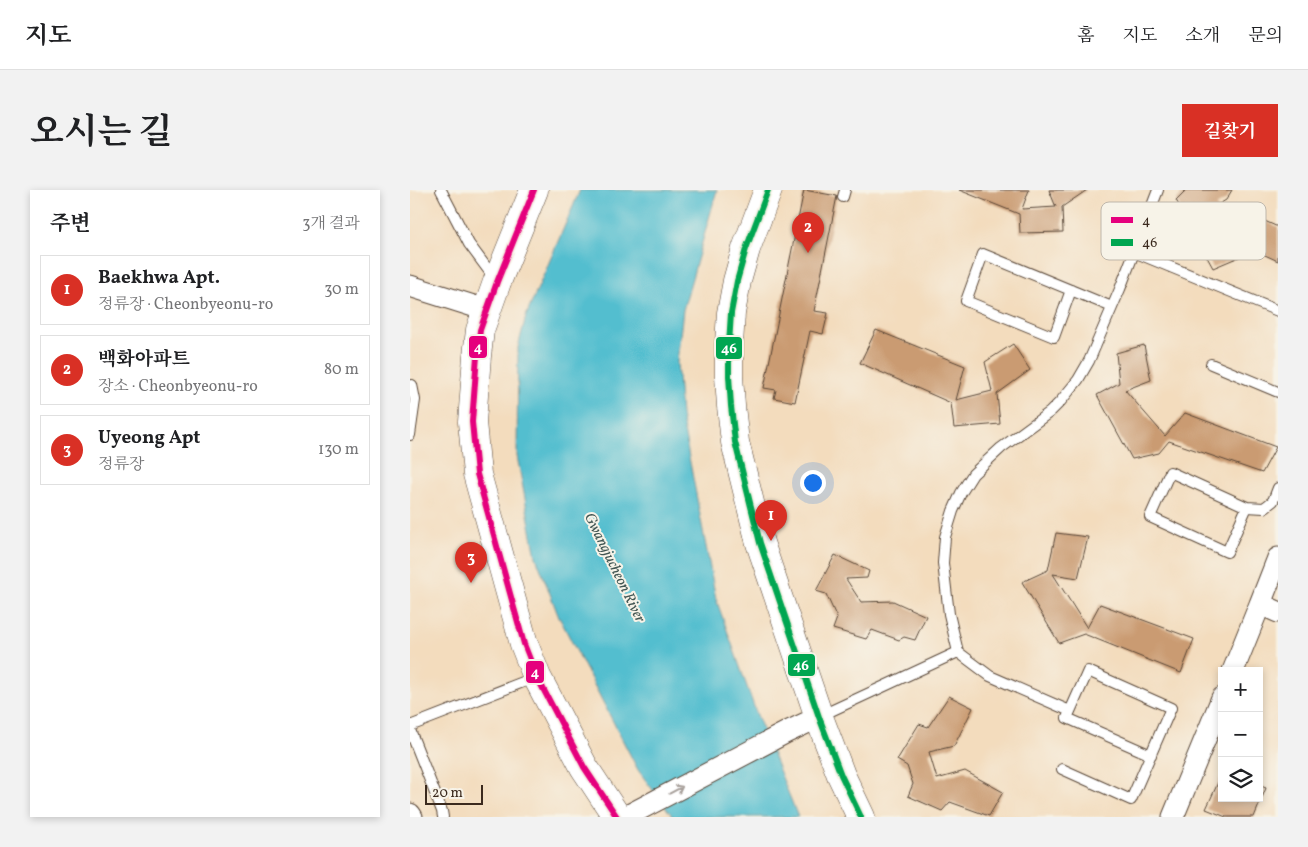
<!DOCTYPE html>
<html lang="ko">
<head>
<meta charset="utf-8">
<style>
	body { margin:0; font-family:Vollkorn,"Noto Serif KR",serif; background:#f2f2f2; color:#202124 }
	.controls { position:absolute; right:15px; bottom:15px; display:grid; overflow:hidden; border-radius:0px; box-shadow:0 2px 8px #0003 }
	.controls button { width:45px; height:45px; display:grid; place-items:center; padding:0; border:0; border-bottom:1px solid #e0e0e0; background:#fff; color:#202124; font:25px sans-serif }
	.scale { position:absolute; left:15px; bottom:12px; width:58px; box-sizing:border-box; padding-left:5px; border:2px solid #3b2a1e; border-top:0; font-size:14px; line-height:18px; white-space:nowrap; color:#3b2a1e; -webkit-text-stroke:4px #f7f3e8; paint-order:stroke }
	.you { position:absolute; left:402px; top:292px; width:18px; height:18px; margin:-12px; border:4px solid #fff; border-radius:50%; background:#1a73e8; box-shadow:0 0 0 8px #1a73e833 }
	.badge { display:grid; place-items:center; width:32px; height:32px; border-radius:50%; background:#d93025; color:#fff; font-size:16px; font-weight:700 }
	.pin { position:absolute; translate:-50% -41px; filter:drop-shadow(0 1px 2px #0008) }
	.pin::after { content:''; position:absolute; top:26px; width:18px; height:15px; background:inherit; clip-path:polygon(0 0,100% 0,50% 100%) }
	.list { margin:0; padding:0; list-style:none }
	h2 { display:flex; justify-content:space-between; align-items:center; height:65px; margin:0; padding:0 20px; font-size:21px }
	h2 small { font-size:16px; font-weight:400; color:#757577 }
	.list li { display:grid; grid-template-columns:32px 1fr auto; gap:15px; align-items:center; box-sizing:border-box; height:70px; margin:0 10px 10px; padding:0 10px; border:1px solid #e0e0e0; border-radius:0px }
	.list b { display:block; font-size:19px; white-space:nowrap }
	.list p { margin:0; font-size:16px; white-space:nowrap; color:#757577 }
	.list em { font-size:16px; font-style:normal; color:#757577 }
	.icon { flex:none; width:28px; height:28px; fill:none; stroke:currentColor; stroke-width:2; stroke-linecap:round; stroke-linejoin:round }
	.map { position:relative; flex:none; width:868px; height:627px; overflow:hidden; border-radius:0px }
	header { display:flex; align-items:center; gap:30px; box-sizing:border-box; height:70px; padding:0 25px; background:#fff; border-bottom:1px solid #e0e0e0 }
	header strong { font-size:24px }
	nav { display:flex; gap:28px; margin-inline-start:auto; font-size:18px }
	.intro { display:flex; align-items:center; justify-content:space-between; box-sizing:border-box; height:120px; padding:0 30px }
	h1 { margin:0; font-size:35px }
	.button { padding:12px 22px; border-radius:0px; background:#d93025; color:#fff; font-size:18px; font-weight:700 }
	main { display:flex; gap:30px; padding:0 30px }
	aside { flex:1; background:#fff; border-radius:0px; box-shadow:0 2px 8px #0003 }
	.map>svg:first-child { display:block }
</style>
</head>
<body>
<header>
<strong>지도</strong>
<nav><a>홈</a><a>지도</a><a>소개</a><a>문의</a></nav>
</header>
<div class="intro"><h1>오시는 길</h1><a class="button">길찾기</a></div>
<main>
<aside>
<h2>주변<small>3개 결과</small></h2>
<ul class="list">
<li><span class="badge">1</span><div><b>Baekhwa Apt.</b><p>정류장 · Cheonbyeonu-ro</p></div><em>30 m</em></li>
<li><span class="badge">2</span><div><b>백화아파트</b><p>장소 · Cheonbyeonu-ro</p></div><em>80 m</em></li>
<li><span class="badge">3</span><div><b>Uyeong Apt</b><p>정류장</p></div><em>130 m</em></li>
</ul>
</aside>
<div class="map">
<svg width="868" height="627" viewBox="0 0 868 627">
	<rect width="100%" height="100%" fill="#f7f3e8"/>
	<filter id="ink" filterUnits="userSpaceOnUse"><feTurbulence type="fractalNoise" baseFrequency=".02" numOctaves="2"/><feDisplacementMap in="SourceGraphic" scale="10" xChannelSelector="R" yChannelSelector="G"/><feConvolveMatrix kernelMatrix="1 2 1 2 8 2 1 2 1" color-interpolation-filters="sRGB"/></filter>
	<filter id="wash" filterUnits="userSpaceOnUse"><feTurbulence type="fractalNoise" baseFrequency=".0096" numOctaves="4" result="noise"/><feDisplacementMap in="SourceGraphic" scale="20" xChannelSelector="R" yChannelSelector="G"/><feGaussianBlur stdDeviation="1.12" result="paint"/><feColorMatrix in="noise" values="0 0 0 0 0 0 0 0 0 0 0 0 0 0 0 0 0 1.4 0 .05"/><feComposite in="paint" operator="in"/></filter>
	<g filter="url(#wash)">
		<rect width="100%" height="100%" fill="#f3dcbd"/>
		<!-- water -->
		<path fill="#53becf" stroke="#477476" d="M170,0h137l-34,120 -6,52 4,53 35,184 41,116 41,102h-125l-35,-47 -80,-155 -22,-58 -19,-101 1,-109 8,-31z"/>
		<g id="blocks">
			<!-- building -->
			<path fill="#ca9b72" d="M394,0l33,6 -23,115 14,2 -5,21 -13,-3 -15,71 -21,-4 2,-8 -12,-2z
				M549,0h70l-7,19 34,-2 -7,-17h38l-25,17 1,25 -43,1 -1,-19z
				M776,0h46l-6,10 -10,6 17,19 14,-12 31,14v34l-37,-17 -2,13 -26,11 -37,-68z
				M466,140l89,36 -9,34 36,-9 -7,-29 28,-18 17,26 -33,24 3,30 -46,4 -3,-25 -91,-40z
				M734,155l7,35 -26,10 40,46 20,-23 91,34 -14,26 -93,-32 -10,12 -27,6 -35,-64 22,-12 -3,-30z
				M646,343l32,4 -10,41 -25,-4 34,54 13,-24 94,35 -13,34 -97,-39 -25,9 -37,-61 26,-12z
				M425,365l34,16 -2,7 -21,1 15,23 32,-1 33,15 -11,24 -11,-3 -5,3 -27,-10 -6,9 -33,-10 4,-11 -11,-24 -10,-3z
				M539,506l24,12 -19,38 -25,6 8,27 28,-8 38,21 -14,24 -39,-14 -8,9 -34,-15 5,-12 -6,-18 -10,-6 22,-36 9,3z
				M812,584v24h37v-13l7,3 -12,29h-28l-20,-8z"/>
		</g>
	</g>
	<g filter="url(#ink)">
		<use href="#blocks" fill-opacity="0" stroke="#574536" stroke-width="1"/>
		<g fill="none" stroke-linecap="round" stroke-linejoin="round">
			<defs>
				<path id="lane" d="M31,0l28,54 26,35
					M433,7l2,-7
					M724,62l144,59
					M661,100l-17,47 -88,-36 17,-47 129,53
					M801,174l67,28
					M0,196l2,-1 3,15 -5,35
					M837,317l-20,45 -77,-35 20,-45 77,35 17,1 9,-7 5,-13
					M548,462l32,24 80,35
					M410,526l138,-64 -9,-38 -6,-51 2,-26 8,-26 8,-18 12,-19 28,-26 49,-36 10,-10 18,-22 11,-19 31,-72 38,-99
					M0,536l126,-49
					M0,540l32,81 1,6
					M652,579l69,31 40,-92 -83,-37 -21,47 84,37"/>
				<path id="street" d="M0,96l76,24
					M868,368l-18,46 18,8
					M823,481l27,-67
					M0,624l2,3
					M215,627l162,-85 32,-15
					M763,627l49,-119"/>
				<path id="secondary" d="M124,0l-37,92 -17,48 -3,26 -5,66 5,52 47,170 13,33 47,90 33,50
					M358,0l-22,59 -9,32 -6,32 -2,31v32l2,30 4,36 25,101 59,174 22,58 20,42"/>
			</defs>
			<!-- lane casing -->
			<use href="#lane" stroke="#574536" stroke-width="12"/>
			<!-- street casing -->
			<use href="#street" stroke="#574536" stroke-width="23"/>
			<!-- secondary casing -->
			<use href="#secondary" stroke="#574536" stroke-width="29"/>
			<!-- lane -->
			<use href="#lane" stroke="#fff" stroke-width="10"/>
			<!-- street -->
			<use href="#street" stroke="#fff" stroke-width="21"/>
			<!-- secondary -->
			<use href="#secondary" stroke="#fff" stroke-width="28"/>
			<defs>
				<path id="bus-1" d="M124,0l-37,92 -17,48 -3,26 -5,66 5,52 47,170 13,33 47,90 33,50"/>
				<path id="bus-2" d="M358,0l-22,59 -9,32 -6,32 -2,31v32l2,30 4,36 25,101 59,174 22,58 20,42"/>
			</defs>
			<!-- bus-1 casing -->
			<use href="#bus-1" stroke="#f7f3e8" stroke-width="10"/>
			<!-- bus-2 casing -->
			<use href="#bus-2" stroke="#f7f3e8" stroke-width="10"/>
			<!-- bus-1 -->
			<use href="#bus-1" stroke="#e5007d" stroke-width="6"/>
			<!-- bus-2 -->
			<use href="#bus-2" stroke="#00a651" stroke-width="6"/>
		</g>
		<!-- one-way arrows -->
		<defs><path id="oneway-shaft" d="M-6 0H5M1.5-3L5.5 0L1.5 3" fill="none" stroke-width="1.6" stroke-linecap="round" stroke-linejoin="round" transform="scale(1.25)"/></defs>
		<use stroke="#a79f9a" href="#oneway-shaft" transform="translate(266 600) rotate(-28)"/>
	</g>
	<g text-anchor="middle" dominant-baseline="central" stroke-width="4" stroke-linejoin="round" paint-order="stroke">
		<!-- water labels -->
		<g font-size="15" font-style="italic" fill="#425653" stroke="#f7f3e8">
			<text transform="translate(204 378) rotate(64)">Gwangjucheon River</text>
		</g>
	</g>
	<!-- legend -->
	<rect x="691" y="12" width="165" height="58" rx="8" fill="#f7f3e8" stroke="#bfb7ab" stroke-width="1"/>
	<rect x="701" y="27" width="22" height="6" fill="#e5007d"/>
	<rect x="701" y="49" width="22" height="7" fill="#00a651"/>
	<g font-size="14" fill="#3b2a1e">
		<text x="732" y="35">4</text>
		<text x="732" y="57">46</text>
	</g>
	<g stroke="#f7f3e8" stroke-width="2">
		<rect x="58" y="145" width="20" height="24" rx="5" fill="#e5007d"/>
		<rect x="305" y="146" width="28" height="24" rx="5" fill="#00a651"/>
		<rect x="377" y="463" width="29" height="24" rx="5" fill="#00a651"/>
		<rect x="115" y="470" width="20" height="24" rx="5" fill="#e5007d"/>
	</g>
	<g font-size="14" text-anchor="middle" font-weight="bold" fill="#fff">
		<text x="68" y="162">4</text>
		<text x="319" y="163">46</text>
		<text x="391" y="480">46</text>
		<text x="125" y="487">4</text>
	</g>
</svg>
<div class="controls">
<button>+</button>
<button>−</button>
<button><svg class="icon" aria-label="layers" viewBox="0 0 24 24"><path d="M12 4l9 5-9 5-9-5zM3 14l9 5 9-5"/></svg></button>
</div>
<div class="scale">20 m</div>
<div class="you"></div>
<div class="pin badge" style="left:361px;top:351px">1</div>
<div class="pin badge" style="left:398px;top:63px">2</div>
<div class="pin badge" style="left:61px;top:393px">3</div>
</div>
</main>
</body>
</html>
